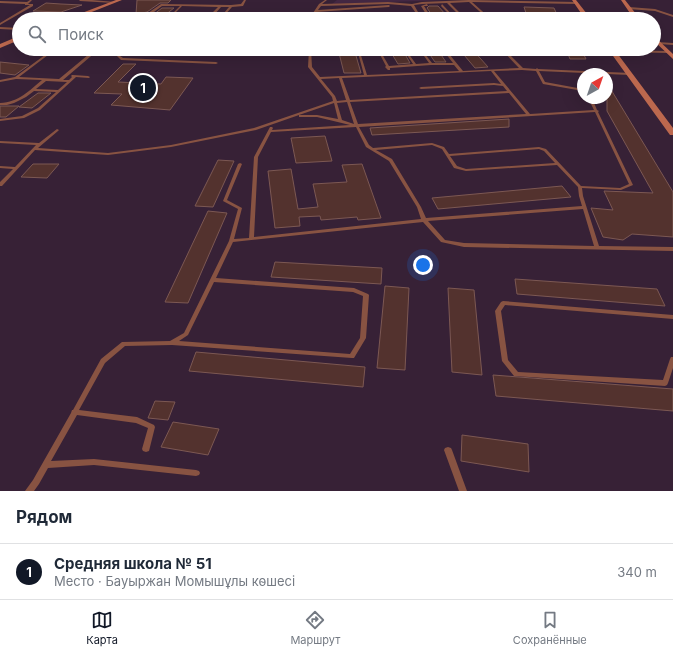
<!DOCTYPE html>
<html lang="ru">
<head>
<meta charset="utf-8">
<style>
	body { margin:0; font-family:Inter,sans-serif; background:#f6f6f7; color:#1f2937 }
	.compass { position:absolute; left:577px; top:68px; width:36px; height:36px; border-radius:50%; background:#fff; box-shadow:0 4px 16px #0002; rotate:40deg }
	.you { position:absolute; left:423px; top:265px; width:14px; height:14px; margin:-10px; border:3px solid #fff; border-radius:50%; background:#1a73e8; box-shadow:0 0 0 6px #1a73e833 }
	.badge { display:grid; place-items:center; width:26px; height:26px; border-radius:50%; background:#111827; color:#fff; font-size:13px; font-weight:700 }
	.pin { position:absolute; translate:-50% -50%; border:2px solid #fff; box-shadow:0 1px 4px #0006 }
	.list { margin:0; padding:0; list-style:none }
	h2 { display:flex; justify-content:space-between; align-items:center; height:52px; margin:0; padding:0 16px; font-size:17px }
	h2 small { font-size:13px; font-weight:400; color:#747a83 }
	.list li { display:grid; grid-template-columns:26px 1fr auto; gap:12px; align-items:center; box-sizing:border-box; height:56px; padding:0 16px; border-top:1px solid #e0e1e3 }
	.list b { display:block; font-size:15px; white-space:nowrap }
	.list p { margin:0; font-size:13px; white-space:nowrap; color:#747a83 }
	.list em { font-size:13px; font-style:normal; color:#747a83 }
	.icon { flex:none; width:22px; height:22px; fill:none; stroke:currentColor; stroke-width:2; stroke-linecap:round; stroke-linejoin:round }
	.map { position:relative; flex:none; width:673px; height:491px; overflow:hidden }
	.search { position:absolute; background:#fff; box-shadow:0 4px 16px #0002; left:12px; right:12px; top:12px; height:44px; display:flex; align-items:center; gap:10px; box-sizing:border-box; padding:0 14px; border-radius:22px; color:#747a83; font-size:15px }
	.sheet { height:108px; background:#fff }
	nav { display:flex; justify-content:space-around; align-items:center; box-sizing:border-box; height:56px; border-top:1px solid #e0e1e3; background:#fff; font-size:11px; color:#747a83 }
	nav a { display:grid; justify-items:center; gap:2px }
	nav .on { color:#111827 }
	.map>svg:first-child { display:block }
</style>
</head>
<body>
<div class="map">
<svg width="673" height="491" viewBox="0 0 673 491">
	<rect width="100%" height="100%" fill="#372136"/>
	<!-- built -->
	<path fill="#432742" d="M337,0h111l-116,4z"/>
	<!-- building -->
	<path fill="#53322e" stroke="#7c5853" d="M137,0h34l-3,3h-8l-13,9 -9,2h-2z
		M46,3l15,1 21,1 -21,7 -28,-1z
		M429,6h9l8,9h-14l-5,-7z
		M524,7l30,1 5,11h-31z
		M162,8h12l-9,7h-12z
		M338,49h16l7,24h-17z
		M389,49h13l8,14 -12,1z
		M426,49h11l9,13h-11z
		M459,49h13l16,18 -13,1z
		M566,49h15l5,10h-16z
		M0,62l29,3 -14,10 -15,-2z
		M123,64h13l-18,18 43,2 5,-7 27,1 -23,32 -59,-5 11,-11 -28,-1z
		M607,83l66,109v45l-41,-3 -9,6 -20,-3 -12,-29 22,2 -9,-19 49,2 -46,-82z
		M38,93h13l-19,15 -13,-1z
		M0,106h19l-13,11h-6z
		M509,119v8l-137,8 -2,-7z
		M325,136l7,25 -36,2 -5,-25z
		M218,160l16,1 -21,46 -18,-1z
		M33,164h26l-12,14 -26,-1z
		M362,164l19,54 -23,2 -1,-3 -36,3 -1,-4 -21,1 1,9 -25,2 -7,-57 23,-2 7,40 20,-2 -5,-23 34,-2 -5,-17z
		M562,186l9,11 -133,12 -6,-11z
		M208,211l19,2 -39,90 -23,-1z
		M275,262l107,6 -1,16 -110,-7z
		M515,279l142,10 8,17 -148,-12z
		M385,286l24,2 -4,82 -28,-2z
		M448,288l26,2 8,85 -30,-3z
		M196,352l169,15 -2,20 -174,-16z
		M493,375l180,14v22l-177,-15z
		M155,401l20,1 -7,18 -20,-2z
		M173,422l46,7 -11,26 -47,-8z
		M462,435l66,9 1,28 -68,-11z"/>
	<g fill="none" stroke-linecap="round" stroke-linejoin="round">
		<!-- lane -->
		<path fill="#885342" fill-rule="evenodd" d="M30,0h2l-4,4h5v2l-33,19v-2l30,-18h-5v-1l-25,-1v-2l27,1z
			M79,0h13l23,2 -1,1 -34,-2z
			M244,0h2l-3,6 -11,1 -11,12h-2l10,-12h-8l-7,8 -5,1 -32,-1 -3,-3 6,-6h-18l-12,9 -9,2 -3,2h-3l4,-4 9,-2 13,-9 70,1 10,-1zM182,6l36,1 -6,6 -3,1 -31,-1 -2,-1z
			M325,0h2l-5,4 66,-2 24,2 10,-2 47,-2 108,2 1,1 -1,1 -105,-2 19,17h-3l-19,-17 -19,1 12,12 -1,2 -14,-14 -25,1 -8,1 8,14h-2l-9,-13 -23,-2 -67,2 -3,4 71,-5 1,1 -1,1 -73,5 -5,7h-2l10,-15z
			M427,4l1,2h-4l7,11 20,-1 -10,-10 1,-2 12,13 -1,1 -24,1 -8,-13z
			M629,7l26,2 18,6v2l-18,-6 -27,-2z
			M0,27l19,1v2l-19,-1z
			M658,42l15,1v2l-14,-1h-1z
			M53,49h3l-37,28 40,2 35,-29v-1h3v2l-34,29h6l3,-3 -1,-1 1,-1h1l15,1 2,1 -1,1 -13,-1 -36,33 -16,8 -24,3v-2l22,-3 16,-8 18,-16 -22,-1 -8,6 -12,6 -7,2h-7v-2c19,-1 29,-12 42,-23l-26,-1 -16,3v-2l15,-3zM46,81l21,1 -9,8 -22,-1z
			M124,49h3l-7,7 3,2 93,4 2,1 -2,1 -95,-4 -4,-4z
			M309,49h2l1,18 8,10 44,-2 -7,-26h2l8,26 92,-4 -5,-6h-23l-41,3v2h-2l-3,-3 1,-1 -9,-17h2l10,17 24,-2 -10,-15h2l11,15 13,-1 -10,-14h2l11,14h21l-11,-14h3l18,22 56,-3 -18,-19h3l19,19 13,1 1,-1 1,1 93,4v2h-1l-91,-4 6,11 38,7v2l-40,-7 -7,-13 -14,-1 -28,1 36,43 64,-4 -6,-12h4l5,12 2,1 -1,1 35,73 -12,5 -39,-2 1,8 16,50 74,1v4l-209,-4 -23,-5 -18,-20 -190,20 -17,36 138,10 14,6 1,1 -3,43 -12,20h-2l-180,-13 -47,1 -20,17 -26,47 58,7 17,8 1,2 -6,24 -3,1 -3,-1 -1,-2 6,-21 -12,-5 -59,-8 -26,46 43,-2 102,11 3,1 1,2 -1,2 -3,1 -102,-11 -46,3 -9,16 -5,7h-9l8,-11 38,-67 1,-3h1l28,-51 21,-17 48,-1 14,-8 45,-92 9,-32 -15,-8 15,-37 2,-1 2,1 -15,36 15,8 -8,31 15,-1 5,-81 16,-30h2l1,1 -1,2 78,-5 -33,-8h-18v-2l-43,15 -85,17 -63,8 -73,-5 -33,36h-2v-4l13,-13 -13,-1v-2l15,1 21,-22 -36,-2v-2l39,2 18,-14 2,1 -1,1 -20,17 70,5 63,-8 83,-17 79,-27 -1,-4 -24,-30zM491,71l10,13 -7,-1 -73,4 -2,1 2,1 73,-4 9,1 4,5 -157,9 -8,-22zM339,78l7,22 -9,1 -2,-5 -14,-17zM509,93l17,21 -168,10 -8,-22zM347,102l7,22 -12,-4 -5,-17zM334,103l4,16 -21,-4h-18zM595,112l34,72 -9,4 -39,-2 -35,-37 -7,-2 -90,7 -5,-7 -12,-4 -59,5 -4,-3 -10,-18zM356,127l10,20 23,14 28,46 4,12 -167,18 4,-80 13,-25zM432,145l10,4 12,19 12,3 91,-6 21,22 1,9 3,10 -156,12 -5,-11 -29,-48 -16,-9zM539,149l5,2 11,12 -89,6 -9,-3 -7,-10zM583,209l11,37 -130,-3 -19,-3 -17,-19zM214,282l139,10 10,4 -3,42 -10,16 -171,-13 9,-6z
			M612,50l56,1 1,1 -1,1 -55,-1 -1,-1z
			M503,301l170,14v4l-168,-14 -4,6 7,49 10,12 145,8 7,-21 1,-2h2v11l-5,15 -1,2 -2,1 -151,-10 -12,-15 -7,-50 6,-9z
			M448,447l3,1 1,2 15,41h-8l-15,-41 1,-2z"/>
		<!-- secondary -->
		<path fill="#bc684e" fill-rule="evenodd" d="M116,0h6l-48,19h-8z
			M572,0h4l15,19h-6z
			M621,0h4l15,19h-6z
			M19,36v4l-19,8v-4z
			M654,36l19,18v5l-19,-18z
			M608,49h6l59,79v7h-3z"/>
	</g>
</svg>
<svg class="compass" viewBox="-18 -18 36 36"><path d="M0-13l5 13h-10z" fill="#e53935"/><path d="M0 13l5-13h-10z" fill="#747a83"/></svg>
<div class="you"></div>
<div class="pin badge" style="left:143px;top:88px">1</div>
<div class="search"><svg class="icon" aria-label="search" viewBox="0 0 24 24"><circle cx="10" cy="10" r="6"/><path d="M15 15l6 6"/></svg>Поиск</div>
</div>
<section class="sheet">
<h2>Рядом<small></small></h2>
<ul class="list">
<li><span class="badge">1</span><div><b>Средняя школа № 51</b><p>Место · Бауыржан Момышұлы көшесі</p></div><em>340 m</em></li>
</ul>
</section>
<nav>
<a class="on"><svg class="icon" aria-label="map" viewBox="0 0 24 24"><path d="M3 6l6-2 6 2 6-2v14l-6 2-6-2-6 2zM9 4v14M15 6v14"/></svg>Карта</a>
<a><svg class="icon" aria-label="directions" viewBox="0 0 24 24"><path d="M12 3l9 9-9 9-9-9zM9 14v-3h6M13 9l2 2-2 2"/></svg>Маршрут</a>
<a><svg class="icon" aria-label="saved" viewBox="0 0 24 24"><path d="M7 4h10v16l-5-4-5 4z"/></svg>Сохранённые</a>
</nav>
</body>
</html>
